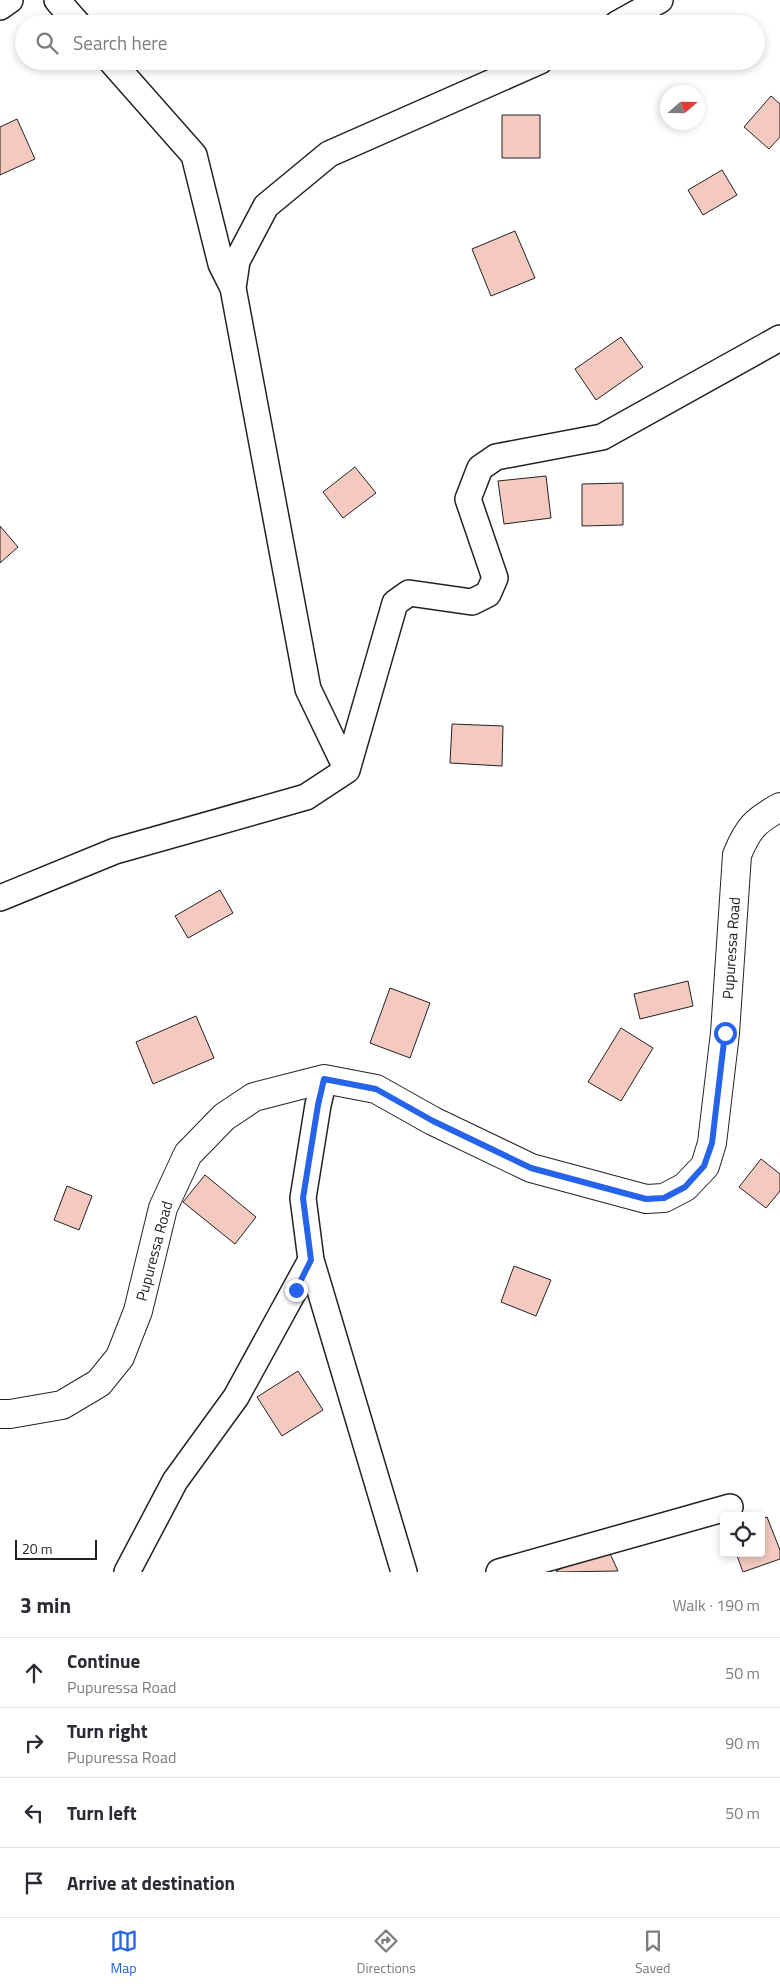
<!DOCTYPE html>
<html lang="en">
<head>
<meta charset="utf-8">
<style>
	body { margin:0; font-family:"Titillium Web",sans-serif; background:#f7f7f7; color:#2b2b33 }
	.controls { position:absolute; right:15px; bottom:15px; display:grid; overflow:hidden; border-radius:5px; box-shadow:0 2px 8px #0003 }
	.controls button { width:45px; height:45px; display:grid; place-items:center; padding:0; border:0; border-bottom:1px solid #e1e1e2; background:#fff; color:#2b2b33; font:25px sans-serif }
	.compass { position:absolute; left:660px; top:85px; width:45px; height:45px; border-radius:50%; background:#fff; box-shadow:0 2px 8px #0003; rotate:70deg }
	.scale { position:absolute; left:15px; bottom:12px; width:82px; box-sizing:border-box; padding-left:5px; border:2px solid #222; border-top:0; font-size:14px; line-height:18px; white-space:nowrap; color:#222; -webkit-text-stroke:4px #fff; paint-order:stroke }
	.stop { position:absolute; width:15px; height:15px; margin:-11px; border:4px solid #2563eb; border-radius:50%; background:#fff }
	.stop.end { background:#2563eb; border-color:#fff; box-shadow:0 1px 5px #0008 }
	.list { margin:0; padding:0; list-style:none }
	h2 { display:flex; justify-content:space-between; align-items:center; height:65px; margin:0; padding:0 20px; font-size:21px }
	h2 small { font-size:16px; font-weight:400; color:#7c7c81 }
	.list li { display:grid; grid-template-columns:32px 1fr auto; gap:15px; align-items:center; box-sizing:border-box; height:70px; padding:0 20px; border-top:1px solid #e1e1e2 }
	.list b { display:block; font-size:19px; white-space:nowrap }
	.list p { margin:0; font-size:16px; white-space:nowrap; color:#7c7c81 }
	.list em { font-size:16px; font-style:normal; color:#7c7c81 }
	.icon { flex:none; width:28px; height:28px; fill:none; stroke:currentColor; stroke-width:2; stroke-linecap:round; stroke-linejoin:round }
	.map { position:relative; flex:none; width:780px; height:1572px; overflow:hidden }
	.search { position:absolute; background:#fff; box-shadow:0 2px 8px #0003; left:15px; right:15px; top:15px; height:55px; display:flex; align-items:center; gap:12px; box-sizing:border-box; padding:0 18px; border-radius:28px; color:#7c7c81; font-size:19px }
	.sheet { height:345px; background:#fff }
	nav { display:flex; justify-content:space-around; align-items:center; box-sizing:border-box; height:70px; border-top:1px solid #e1e1e2; background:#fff; font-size:14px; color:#7c7c81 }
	nav a { display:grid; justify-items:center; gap:2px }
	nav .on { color:#2563eb }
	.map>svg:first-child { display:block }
</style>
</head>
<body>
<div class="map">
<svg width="780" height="1572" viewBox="0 0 780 1572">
	<rect width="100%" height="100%" fill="#fff"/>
	<!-- building -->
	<path fill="#f3c9c0" stroke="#222" d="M771,96l9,8v33l-11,12 -25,-22z
		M502,115h38v43h-38z
		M17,119l18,40 -35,16v-48z
		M722,170l15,25 -34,20 -15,-25z
		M515,231l20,47 -44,18 -19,-47z
		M621,337l22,30 -47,33 -21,-31z
		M355,467l21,26 -33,25 -20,-26z
		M546,476l5,42 -47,6 -6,-43z
		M623,483v42l-41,1v-42z
		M0,526l18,21 -18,16z
		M452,724l51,2 -1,40 -52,-3z
		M220,890l13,23 -45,25 -13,-22z
		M688,981l5,25 -53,13 -6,-25z
		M390,988l40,15 -20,55 -40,-15z
		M196,1016l18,42 -61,26 -17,-42z
		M621,1028l32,20 -32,53 -33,-19z
		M761,1159l19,15v17l-14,17 -27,-21z
		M205,1175l51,42 -21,27 -52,-42z
		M67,1186l25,10 -13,34 -25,-10z
		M514,1266l37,14 -15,36 -35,-14z
		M298,1371l25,39 -41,26 -25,-39z
		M767,1517l13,33v9l-37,13 -7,-19h25v-34z
		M607,1547l11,24 -61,1 -1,-1z"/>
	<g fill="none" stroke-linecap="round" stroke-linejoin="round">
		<defs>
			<path id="street" d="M57,0l21,24
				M0,7l10,-7
				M617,24l43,-24
				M111,61l83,94 27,109 12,24
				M347,770l-39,-81 -75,-401 4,-27 29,-55 63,-52 211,-93
				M0,898l115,-47 191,-54 41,-27 48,-167 14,-10 63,9 16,-8 7,-16 -27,-79 12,-31 16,-11 106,-20 178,-99
				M324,1079l-6,26 -15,93 8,62 93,312
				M127,1572l48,-91 61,-84 75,-137
				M499,1572l231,-65"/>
			<path id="primary" d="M0,1414h10l52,-9 37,-22 21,-26 18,-46 25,-103 25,-54 36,-37 30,-20 70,-18 52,10 57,32 98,47 115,31 18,-1 21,-11 20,-21 7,-23 13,-110 12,-178c11,-27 18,-34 43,-48"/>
		</defs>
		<!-- street casing -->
		<use href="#street" stroke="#222" stroke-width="28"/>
		<!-- primary casing -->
		<use href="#primary" stroke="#222" stroke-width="30"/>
		<!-- street -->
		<use href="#street" stroke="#fff" stroke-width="25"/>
		<!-- primary -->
		<use href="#primary" stroke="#fff" stroke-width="28"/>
	</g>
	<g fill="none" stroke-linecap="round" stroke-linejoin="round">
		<!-- route -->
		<path stroke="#2563eb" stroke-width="6" d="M296,1290l15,-30 -8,-62 15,-93 6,-26 52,10 57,32 98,47 115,31 18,-1 21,-11 19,-21 8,-23 13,-110"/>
	</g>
	<g text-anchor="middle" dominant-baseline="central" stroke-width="4" stroke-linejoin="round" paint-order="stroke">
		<!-- street labels -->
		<g font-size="15" fill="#222" stroke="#fff">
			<text transform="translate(731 948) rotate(-86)">Pupuressa Road</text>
			<text transform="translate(154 1251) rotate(-75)">Pupuressa Road</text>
		</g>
	</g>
</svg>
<div class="controls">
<button><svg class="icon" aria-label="locate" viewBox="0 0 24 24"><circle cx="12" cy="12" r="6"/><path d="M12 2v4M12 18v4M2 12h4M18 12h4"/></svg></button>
</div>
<svg class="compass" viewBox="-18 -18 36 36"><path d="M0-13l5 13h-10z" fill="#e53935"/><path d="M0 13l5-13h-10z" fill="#7c7c81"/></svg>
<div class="scale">20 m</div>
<div class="stop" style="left:725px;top:1033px"></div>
<div class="stop end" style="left:296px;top:1290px"></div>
<div class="search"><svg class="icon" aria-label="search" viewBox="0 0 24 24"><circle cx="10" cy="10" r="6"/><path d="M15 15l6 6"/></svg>Search here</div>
</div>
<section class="sheet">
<h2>3 min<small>Walk · 190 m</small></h2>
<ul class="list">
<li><svg class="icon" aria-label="ahead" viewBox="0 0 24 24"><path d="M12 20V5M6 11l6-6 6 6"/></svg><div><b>Continue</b><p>Pupuressa Road</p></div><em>50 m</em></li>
<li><svg class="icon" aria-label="right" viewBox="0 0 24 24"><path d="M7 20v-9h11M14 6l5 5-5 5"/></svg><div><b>Turn right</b><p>Pupuressa Road</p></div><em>90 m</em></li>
<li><svg class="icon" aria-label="left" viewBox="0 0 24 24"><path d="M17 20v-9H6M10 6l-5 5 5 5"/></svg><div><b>Turn left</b></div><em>50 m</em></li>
<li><svg class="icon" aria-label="arrive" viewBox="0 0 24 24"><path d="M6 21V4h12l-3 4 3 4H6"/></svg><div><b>Arrive at destination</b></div></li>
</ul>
</section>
<nav>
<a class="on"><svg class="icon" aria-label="map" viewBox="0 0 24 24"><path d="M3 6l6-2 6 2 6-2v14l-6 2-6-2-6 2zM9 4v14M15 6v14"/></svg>Map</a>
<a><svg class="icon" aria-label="directions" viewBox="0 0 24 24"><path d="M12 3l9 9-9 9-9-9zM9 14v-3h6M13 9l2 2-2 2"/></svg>Directions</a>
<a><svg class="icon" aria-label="saved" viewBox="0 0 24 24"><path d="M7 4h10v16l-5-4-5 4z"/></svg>Saved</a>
</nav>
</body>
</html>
